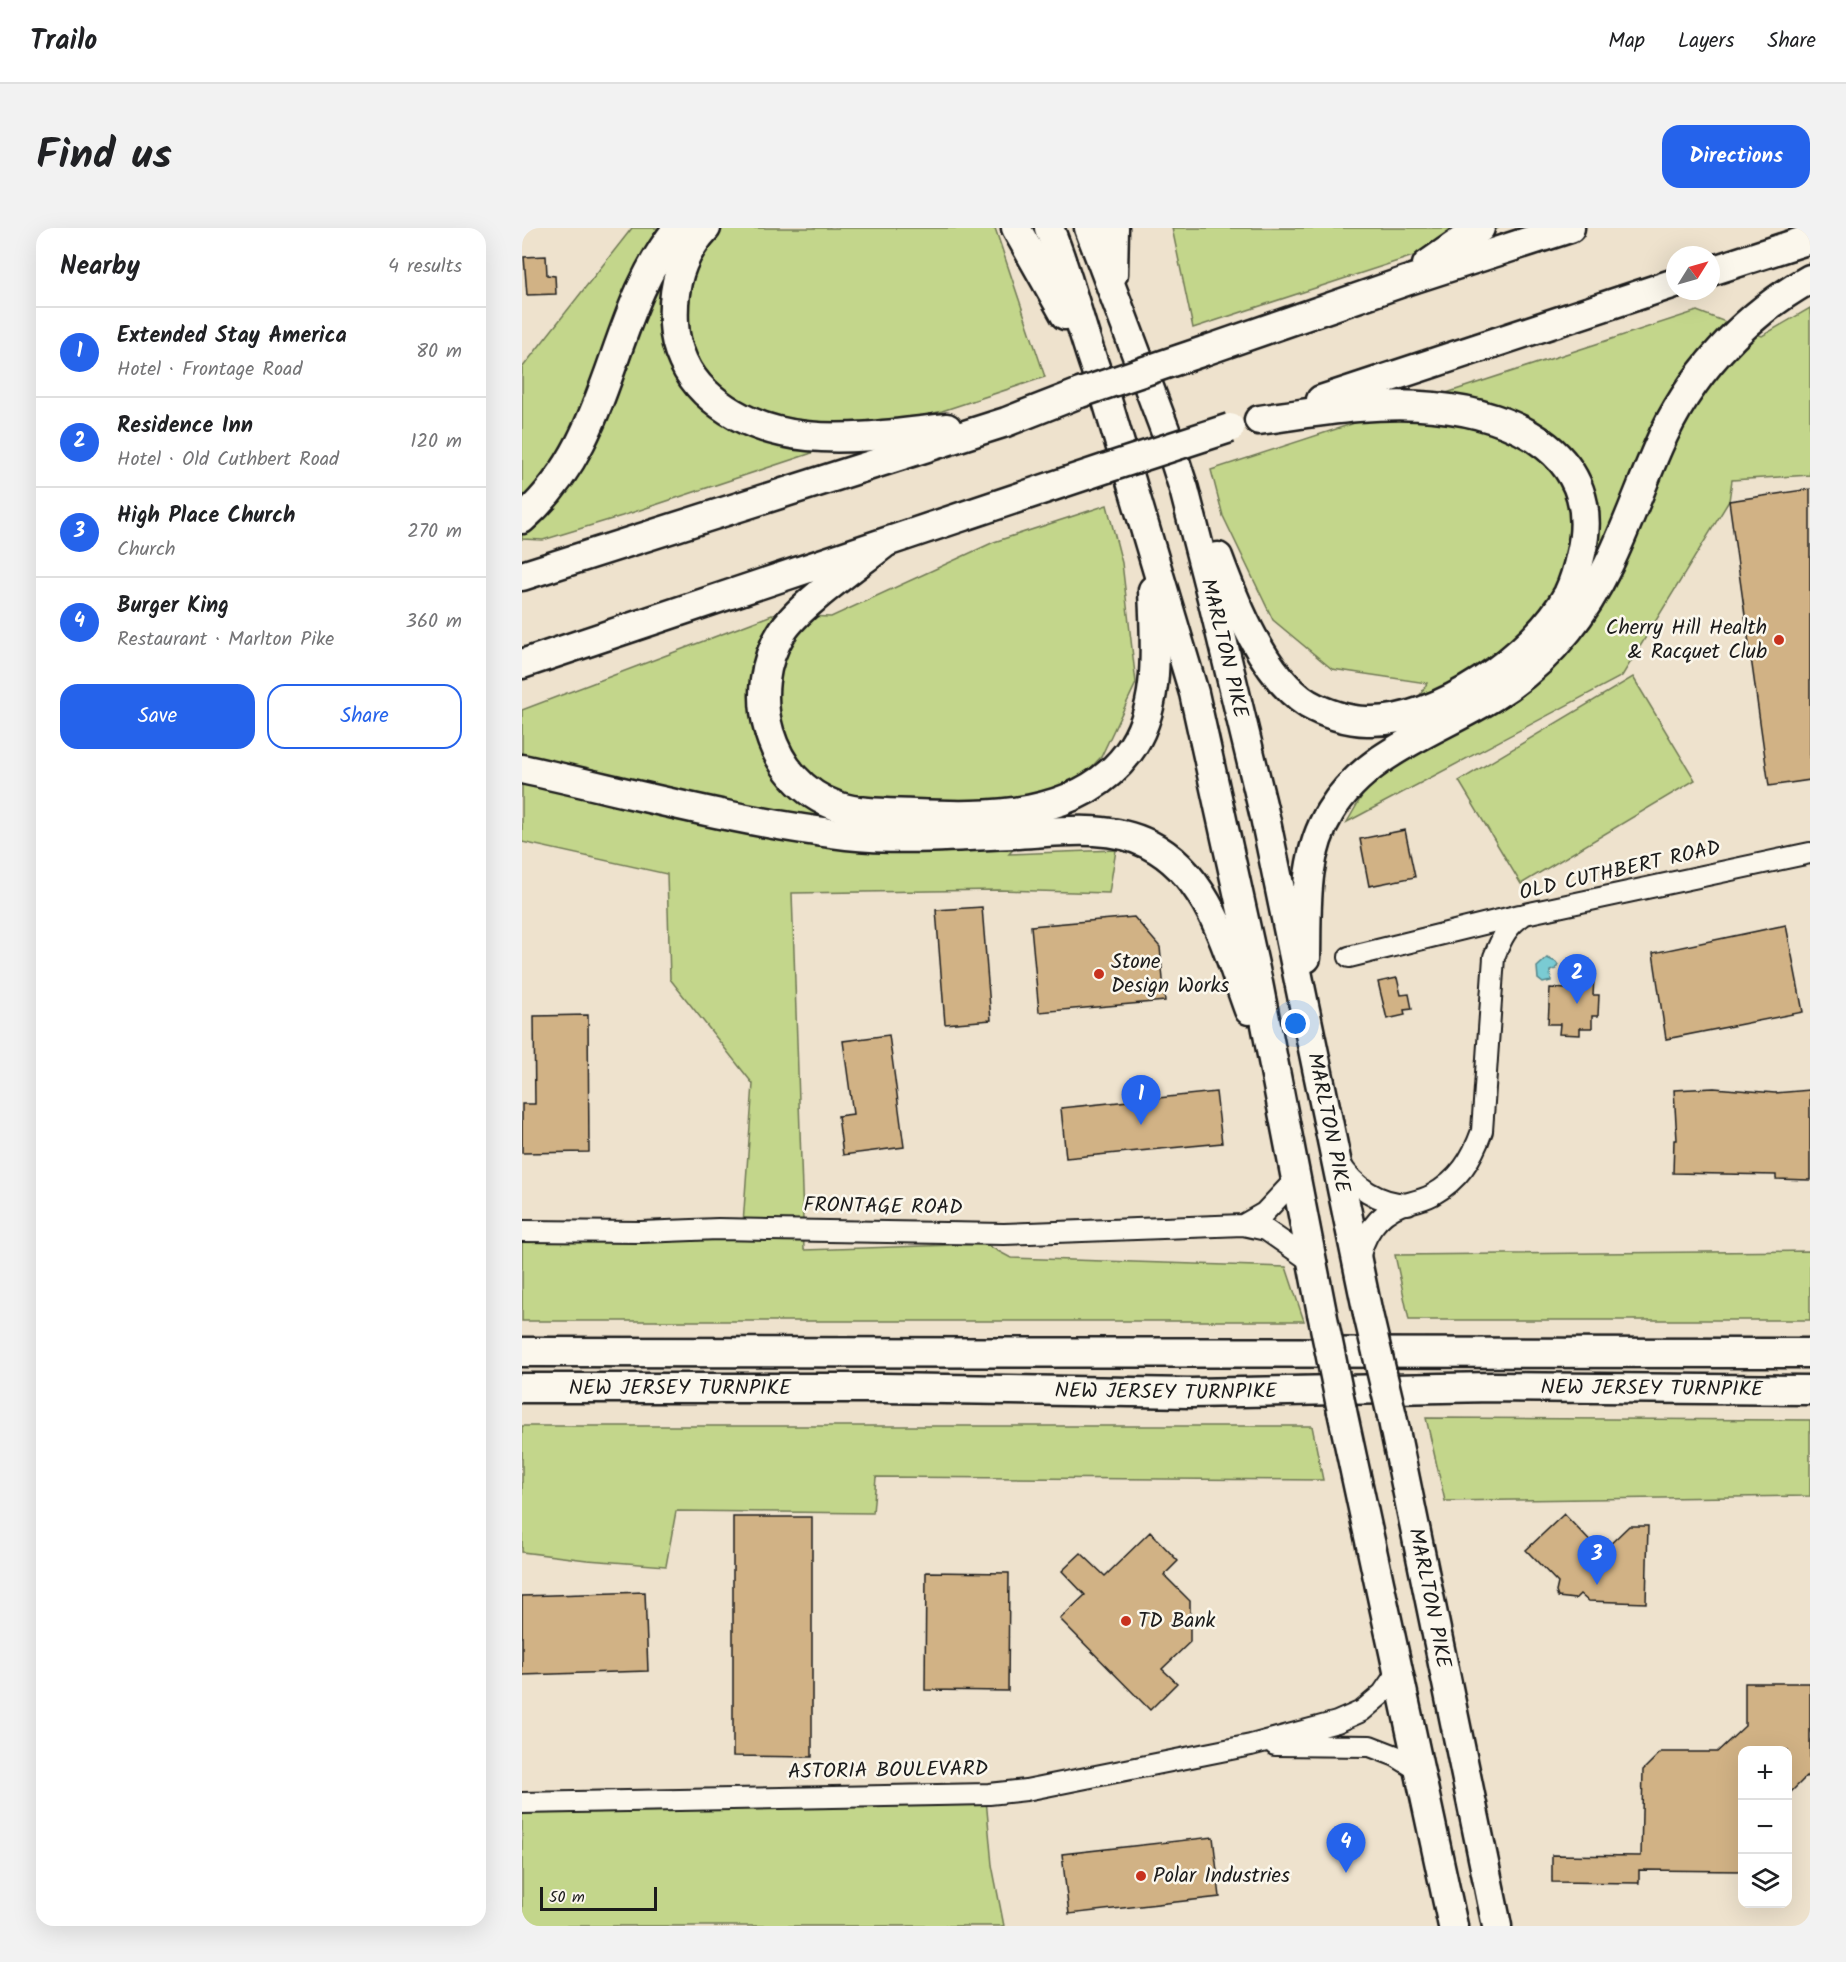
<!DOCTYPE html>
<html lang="en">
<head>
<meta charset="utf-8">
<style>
	body { margin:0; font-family:Kalam,sans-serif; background:#f2f2f2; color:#202124 }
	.controls { position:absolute; right:18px; bottom:18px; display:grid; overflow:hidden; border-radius:12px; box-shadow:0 6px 24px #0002 }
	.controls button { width:54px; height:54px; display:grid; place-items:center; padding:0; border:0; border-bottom:2px solid #e0e0e0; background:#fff; color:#202124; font:30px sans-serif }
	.compass { position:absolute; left:1144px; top:18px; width:54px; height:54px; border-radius:50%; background:#fff; box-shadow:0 6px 24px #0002; rotate:53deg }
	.scale { position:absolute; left:18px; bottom:15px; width:117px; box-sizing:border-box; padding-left:6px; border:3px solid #1c1c1c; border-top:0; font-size:16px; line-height:21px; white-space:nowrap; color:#1c1c1c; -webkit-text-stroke:4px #fbf7ec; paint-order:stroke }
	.you { position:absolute; left:774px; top:796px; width:21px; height:21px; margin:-15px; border:4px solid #fff; border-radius:50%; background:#1a73e8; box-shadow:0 0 0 9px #1a73e833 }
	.badge { display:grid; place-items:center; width:39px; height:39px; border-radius:50%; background:#2563eb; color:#fff; font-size:20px; font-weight:700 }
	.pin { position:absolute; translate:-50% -50px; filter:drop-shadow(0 2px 3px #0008) }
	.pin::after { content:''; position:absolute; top:32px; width:21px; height:18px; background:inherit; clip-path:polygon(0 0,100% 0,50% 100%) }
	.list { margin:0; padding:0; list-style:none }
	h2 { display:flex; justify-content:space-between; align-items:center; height:78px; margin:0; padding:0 24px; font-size:26px }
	h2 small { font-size:20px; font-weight:400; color:#757577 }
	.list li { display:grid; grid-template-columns:39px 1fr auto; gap:18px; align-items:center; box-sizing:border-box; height:90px; padding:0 24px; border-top:2px solid #e0e0e0 }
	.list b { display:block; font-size:22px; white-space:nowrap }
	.list p { margin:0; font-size:20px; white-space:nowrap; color:#757577 }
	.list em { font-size:20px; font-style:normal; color:#757577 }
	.actions { display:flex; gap:12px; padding:18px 24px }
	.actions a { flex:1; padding:14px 0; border:2px solid #2563eb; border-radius:18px; text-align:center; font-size:21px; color:#2563eb }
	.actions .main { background:#2563eb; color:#fff }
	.icon { flex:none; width:33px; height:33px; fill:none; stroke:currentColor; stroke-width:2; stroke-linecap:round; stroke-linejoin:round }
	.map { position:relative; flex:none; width:1288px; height:1698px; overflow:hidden; border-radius:18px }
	header { display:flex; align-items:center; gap:36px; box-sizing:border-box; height:84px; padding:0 30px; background:#fff; border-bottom:2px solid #e0e0e0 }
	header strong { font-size:28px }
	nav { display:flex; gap:33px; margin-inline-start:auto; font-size:21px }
	.intro { display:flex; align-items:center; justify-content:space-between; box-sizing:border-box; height:144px; padding:0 36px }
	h1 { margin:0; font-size:42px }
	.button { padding:15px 27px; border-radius:18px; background:#2563eb; color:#fff; font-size:21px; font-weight:700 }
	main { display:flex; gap:36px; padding:0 36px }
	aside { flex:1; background:#fff; border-radius:18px; box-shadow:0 6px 24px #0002 }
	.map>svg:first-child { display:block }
</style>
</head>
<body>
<header>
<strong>Trailo</strong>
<nav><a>Map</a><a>Layers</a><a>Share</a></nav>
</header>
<div class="intro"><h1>Find us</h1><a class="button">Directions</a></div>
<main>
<aside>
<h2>Nearby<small>4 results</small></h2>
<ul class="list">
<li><span class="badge">1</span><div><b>Extended Stay America</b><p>Hotel · Frontage Road</p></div><em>80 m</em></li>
<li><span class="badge">2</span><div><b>Residence Inn</b><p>Hotel · Old Cuthbert Road</p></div><em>120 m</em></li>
<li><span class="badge">3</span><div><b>High Place Church</b><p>Church</p></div><em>270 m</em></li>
<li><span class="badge">4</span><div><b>Burger King</b><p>Restaurant · Marlton Pike</p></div><em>360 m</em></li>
</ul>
<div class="actions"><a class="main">Save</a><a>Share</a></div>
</aside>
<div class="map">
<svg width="1288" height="1698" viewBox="0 0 1288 1698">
	<rect width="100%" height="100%" fill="#eee2cd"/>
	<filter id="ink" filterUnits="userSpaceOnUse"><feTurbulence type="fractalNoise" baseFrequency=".0167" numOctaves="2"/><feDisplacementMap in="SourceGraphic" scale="12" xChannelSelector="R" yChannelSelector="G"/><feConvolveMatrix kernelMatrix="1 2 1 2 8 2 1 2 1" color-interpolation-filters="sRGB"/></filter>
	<g filter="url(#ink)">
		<!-- green -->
		<path fill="#c3d68b" stroke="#707954" stroke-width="1.5" d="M110,0h363l50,149 -103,34 -67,17 -66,26 -187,62 -79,24 -21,-1v-171z
			M650,0h327l-306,100z
			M1288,80v167l-78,5 -3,21 -107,175 -275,146 80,-139 -95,-14 -59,-49 -50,-104 -12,-46 486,-159 65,25z
			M585,277l15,58 14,120 -35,74 -92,97 107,-4 -7,43 -110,-3 -207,3 12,357 181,-6 26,14 275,9 18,54h-782v-82l220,-1 11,-154 -83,-105 -3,-105 -145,-32v-132l250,-95 59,2 163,-75z
			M1111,449l62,103 -174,104 -62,-103z
			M1288,1023v69h-401l-14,-65z
			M904,1190l384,2v76l-365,5z
			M0,1198h790l11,54 -447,-3 -3,36 -197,-2 -10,55 -79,-6 -65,-8z
			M464,1571l6,66 12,61h-482v-116z"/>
		<!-- water -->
		<path fill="#7acbd3" stroke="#54858a" stroke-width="1.5" d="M1025,730l9,4 2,3 -2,4 -6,2 1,10 -8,2 -5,-4 -1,-12z"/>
		<!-- building -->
		<path fill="#d1b285" stroke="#1c1c1c" stroke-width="1.5" d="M24,28l1,19 8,1 1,18 -29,1 -3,-38z
			M1288,261v291l-41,6 -40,-285z
			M883,602l10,47 -46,9 -9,-47z
			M460,679l9,113 -46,4 -9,-114z
			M612,689l26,30 5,54 -126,11 -8,-86z
			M1264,697l17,87 -137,27 -13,-86z
			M1047,735l20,2 -1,12 6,1 -1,17h6l-1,21h-6v12h-12v7l-21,-1 1,-10h-12l2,-36 17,1z
			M875,750l4,17 8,-1 3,15 -8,1 1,5 -18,4 -9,-37z
			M66,787l1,137 -67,1v-49h13l-1,-88z
			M367,807l15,112 -61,8 -5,-39 15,-2 -10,-73z
			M1192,860l61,5 35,-3v90l-34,-1v-4l-103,-2 1,-33h3l-3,-50z
			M694,864l6,51 -156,15 -5,-50z
			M1042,1286l37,39 28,-27h19l-2,77 -58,-2 -8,-7 -5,5 -17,-2 -2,-5 2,-9 -32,-33z
			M211,1289h79v240l-79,-1z
			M628,1304l28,29 -14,14 26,26v41l-28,27 15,14 -27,27 -90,-91 25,-24 -23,-24 19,-18 24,23z
			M404,1344l83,1 -1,118 -83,-1z
			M123,1364l3,79 -126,4v-79z
			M1223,1455h65v90l-22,22v-45h-45v121l-104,-1v13l-87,-1v-27l89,1 2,-86 18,-18h56l28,-26z
			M691,1609l7,60 -151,17 -7,-60z"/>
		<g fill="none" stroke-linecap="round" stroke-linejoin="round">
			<defs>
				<path id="minor" d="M827,729l171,-42
					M817,934c15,25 39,41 69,42
					M721,997l21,-12 31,-33
					M0,1003l119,1 77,-3 286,5 239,-9 23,5 46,32
					M837,1034c3,-25 18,-48 42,-57 10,-3 22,-5 31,-10 27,-15 40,-36 50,-64l12,-174c8,-20 13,-31 31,-43l285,-61
					M753,1517l95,1 26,10 24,15
					M0,1575l467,-9 37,-4 225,-45 86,-23 25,-11 21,-18 15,-22"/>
				<g id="highway">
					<path d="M184,0c-26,28 -34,59 -32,96 1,25 13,51 31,68 66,63 159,45 242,36"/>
					<path d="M494,0l49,87"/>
					<path d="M527,0c23,54 34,114 57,169l88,296 64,290 64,330"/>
					<path id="s1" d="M567,0l76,202 19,59 28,109 53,219 103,497"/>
					<path d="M905,37l53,-37"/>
					<path d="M1189,43l99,-32"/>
					<path d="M591,46l1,-46"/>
					<path d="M682,123l202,-70 164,-53"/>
					<path d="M799,172l354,-117"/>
					<path d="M0,291c93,-81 85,-204 156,-291"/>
					<path d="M363,315c-26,21 -87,63 -103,89 -38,60 -14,150 55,174 24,8 52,7 77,8 73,3 165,5 214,-61 34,-45 27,-109 25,-163"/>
					<path d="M696,329c17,46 46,120 90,147 16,9 40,17 59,17 69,3 169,-67 201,-127 6,-12 10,-27 13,-41 23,-97 -66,-139 -147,-146 -58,-6 -118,5 -175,13"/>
					<path d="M0,348l484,-154 74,-29"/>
					<path d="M0,436l585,-196"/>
					<path d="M0,541c106,23 218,54 325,66 55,6 112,1 167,-1 43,-2 95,-10 134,10 62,31 79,107 101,166"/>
					<path d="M784,730c1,-50 -3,-102 24,-146 36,-60 108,-81 164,-116 28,-17 54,-41 74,-66 43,-53 63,-121 90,-183 30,-70 85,-131 152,-168"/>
					<path d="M0,1124l1288,1"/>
					<path id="s2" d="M0,1160h361l308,5 302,-6 317,3"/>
					<path d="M820,1183l111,515"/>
					<path id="s3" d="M870,1188l105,510"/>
				</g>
			</defs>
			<!-- minor casing -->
			<use href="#minor" stroke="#1c1c1c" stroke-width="24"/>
			<!-- highway casing -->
			<use href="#highway" stroke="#1c1c1c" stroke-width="33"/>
			<!-- minor -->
			<use href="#minor" stroke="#fbf7ec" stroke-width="20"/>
			<!-- highway -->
			<use href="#highway" stroke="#fbf7ec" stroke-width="28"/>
			<defs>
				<path id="highway-bridge" d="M558,165l124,-42
					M585,240l123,-40
					M800,1085l20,98
					M846,1086l24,102"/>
			</defs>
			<!-- highway-bridge casing -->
			<use href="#highway-bridge" stroke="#1c1c1c" stroke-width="33" stroke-linecap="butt"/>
			<!-- highway-bridge -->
			<use href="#highway-bridge" stroke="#fbf7ec" stroke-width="28"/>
		</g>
	</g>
	<!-- markers -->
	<g fill="#c8321e" stroke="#fbf7ec" stroke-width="2">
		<circle cx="1257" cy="412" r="6"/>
		<circle cx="577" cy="746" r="6"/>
		<circle cx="604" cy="1393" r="6"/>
		<circle cx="619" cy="1648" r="6"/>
	</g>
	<g text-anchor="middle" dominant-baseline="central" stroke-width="5" stroke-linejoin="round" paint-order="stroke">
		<!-- poi labels -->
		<g font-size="21" fill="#1c1c1c" stroke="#fbf7ec" text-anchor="start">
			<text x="1245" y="400" text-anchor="end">Cherry Hill Health<tspan x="1245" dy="24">&amp; Racquet Club</tspan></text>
			<text x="589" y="734">Stone<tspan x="589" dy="24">Design Works</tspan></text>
			<text x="616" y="1393">TD Bank</text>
			<text x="631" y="1648">Polar Industries</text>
		</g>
		<!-- street labels -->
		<g font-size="21" fill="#1c1c1c" stroke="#fbf7ec">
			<text stroke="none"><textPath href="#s1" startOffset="442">MARLTON PIKE</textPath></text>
			<text transform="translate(1098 643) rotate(-13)">OLD CUTHBERT ROAD</text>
			<text stroke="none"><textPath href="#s1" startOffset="928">MARLTON PIKE</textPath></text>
			<text transform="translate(361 979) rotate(1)">FRONTAGE ROAD</text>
			<text stroke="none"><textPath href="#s2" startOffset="158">NEW JERSEY TURNPIKE</textPath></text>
			<text stroke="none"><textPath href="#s2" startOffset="1130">NEW JERSEY TURNPIKE</textPath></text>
			<text stroke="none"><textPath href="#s2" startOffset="644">NEW JERSEY TURNPIKE</textPath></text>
			<text stroke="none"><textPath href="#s3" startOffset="186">MARLTON PIKE</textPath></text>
			<text transform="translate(366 1543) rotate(-1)">ASTORIA BOULEVARD</text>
		</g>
	</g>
</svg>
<div class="controls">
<button>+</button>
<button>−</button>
<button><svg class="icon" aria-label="layers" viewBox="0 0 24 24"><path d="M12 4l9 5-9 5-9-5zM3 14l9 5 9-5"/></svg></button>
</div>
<svg class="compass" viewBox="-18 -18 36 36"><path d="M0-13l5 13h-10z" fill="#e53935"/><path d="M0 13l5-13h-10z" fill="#757577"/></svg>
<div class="scale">50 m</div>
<div class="you"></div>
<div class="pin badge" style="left:619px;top:897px">1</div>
<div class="pin badge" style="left:1055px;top:776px">2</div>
<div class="pin badge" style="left:1075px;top:1357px">3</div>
<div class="pin badge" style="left:824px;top:1645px">4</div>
</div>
</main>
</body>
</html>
